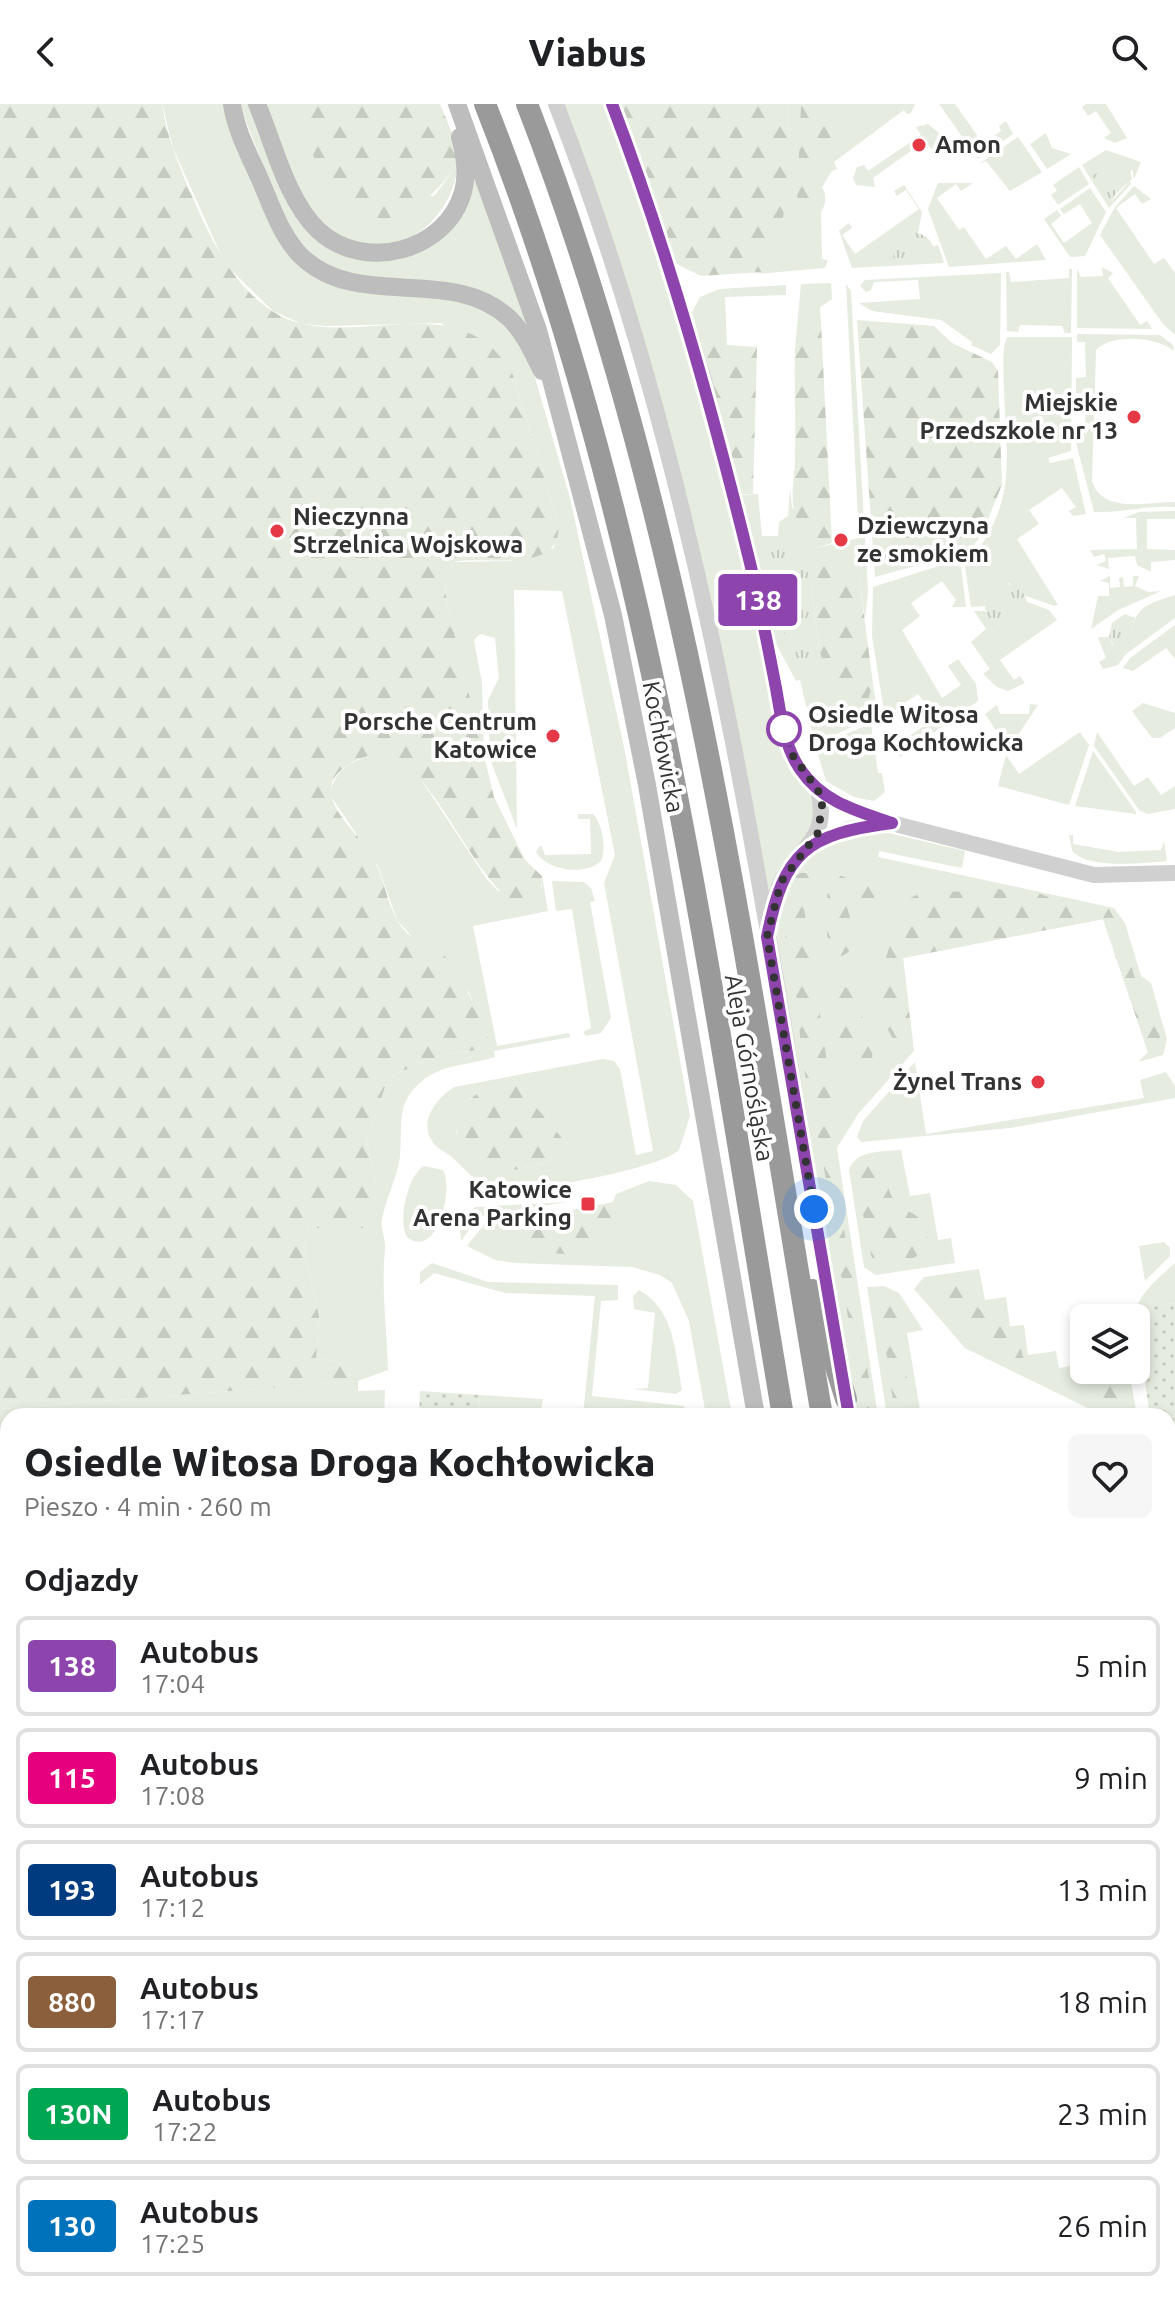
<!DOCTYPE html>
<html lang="pl">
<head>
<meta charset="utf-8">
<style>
  :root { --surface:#fff; --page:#f6f6f6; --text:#202124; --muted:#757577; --line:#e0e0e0 }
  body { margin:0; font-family:Ubuntu,sans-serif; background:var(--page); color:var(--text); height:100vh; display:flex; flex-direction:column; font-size:30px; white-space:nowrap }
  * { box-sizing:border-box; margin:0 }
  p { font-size:26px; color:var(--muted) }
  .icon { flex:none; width:44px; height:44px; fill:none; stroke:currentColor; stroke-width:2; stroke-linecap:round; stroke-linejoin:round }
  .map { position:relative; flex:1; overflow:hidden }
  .side { position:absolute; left:0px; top:1304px; width:1176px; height:896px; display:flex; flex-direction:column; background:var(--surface); border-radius:24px 24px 0 0; box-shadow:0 4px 12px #0003 }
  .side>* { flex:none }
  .badge { padding:0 16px; border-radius:6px; font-size:28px; line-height:52px }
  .fabs { position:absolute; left:1070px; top:1200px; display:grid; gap:16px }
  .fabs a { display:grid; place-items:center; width:80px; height:80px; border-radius:12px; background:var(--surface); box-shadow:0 4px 12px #0003; font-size:40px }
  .you { position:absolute; width:40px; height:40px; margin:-20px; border:6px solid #fff; border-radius:50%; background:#1a73e8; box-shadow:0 0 0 12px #1a73e833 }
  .map>.badge { position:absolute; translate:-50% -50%; box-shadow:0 0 0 4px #fff }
  h2 { padding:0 24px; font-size:30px; line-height:72px }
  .round { display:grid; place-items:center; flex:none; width:84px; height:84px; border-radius:12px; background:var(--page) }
  .overview { display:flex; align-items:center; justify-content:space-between; height:136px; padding:0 24px }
  h1 { font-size:38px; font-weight:800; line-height:60px }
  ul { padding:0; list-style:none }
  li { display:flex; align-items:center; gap:24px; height:100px; margin:0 16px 12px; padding:0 8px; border:4px solid var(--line); border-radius:12px }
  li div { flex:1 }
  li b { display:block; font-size:30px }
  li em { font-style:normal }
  li .badge { min-width:88px; font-weight:700; text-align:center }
  header { display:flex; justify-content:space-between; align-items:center; height:104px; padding:0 24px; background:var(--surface); font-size:36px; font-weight:800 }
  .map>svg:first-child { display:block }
</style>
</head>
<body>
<header><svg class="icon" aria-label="back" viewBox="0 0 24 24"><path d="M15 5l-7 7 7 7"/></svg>Viabus<svg class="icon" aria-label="search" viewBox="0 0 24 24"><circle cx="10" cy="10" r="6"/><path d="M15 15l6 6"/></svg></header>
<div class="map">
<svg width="1175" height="2200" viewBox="0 0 1175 2200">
  <defs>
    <pattern id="forest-firs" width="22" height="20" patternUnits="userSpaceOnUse" patternTransform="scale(2)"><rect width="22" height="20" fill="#e6ecdf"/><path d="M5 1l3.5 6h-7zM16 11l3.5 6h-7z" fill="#c6cbc0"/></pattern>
    <pattern id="park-tufts" width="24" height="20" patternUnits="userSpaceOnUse" patternTransform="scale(2)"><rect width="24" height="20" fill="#e6ecdf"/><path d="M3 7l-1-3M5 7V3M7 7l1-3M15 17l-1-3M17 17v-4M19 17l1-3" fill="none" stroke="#c6cbc0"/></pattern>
    <pattern id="garden-dots" width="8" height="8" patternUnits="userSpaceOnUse" patternTransform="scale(2)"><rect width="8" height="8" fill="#e6ecdf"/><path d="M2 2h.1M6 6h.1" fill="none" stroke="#c6cbc0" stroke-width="1.8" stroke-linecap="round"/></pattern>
  </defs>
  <rect width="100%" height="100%" fill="#fff"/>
  <g fill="#e6ecdf" fill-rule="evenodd">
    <path d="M162,0H225L303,162L475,201L497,214L515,231L533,267L570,394L625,648L690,1012L679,1046C659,1065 534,1088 506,1083C476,1079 473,1074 454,1055C448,1049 439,1046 434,1040C417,1018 436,995 454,983L603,955L614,957L620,965L636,1051L653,1047L604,779L615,751L562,487L514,486L517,725L490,655L488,596L499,574L495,534L480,530L474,536L482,579L484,658L446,496L445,471L454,458L510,457L554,444L558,419L513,271L441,219L326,222L302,220L273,207L225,160L173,44ZM511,973L575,1051C526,1063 481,1087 456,1027L469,995Z"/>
    <polygon points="239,0 250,0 310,127 412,150 474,70 529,221 527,223 504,201 337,167 305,146 285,116"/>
    <path d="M266,0H292L337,94L434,92L458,60C451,131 372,172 321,116C293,86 279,38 266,0Z"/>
    <path d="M563,0H604L646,115L694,271L749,488L780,640L792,667L811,692L816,717L769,792C718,523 663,257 563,0Z"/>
    <path d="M789,0H915L911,9L907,10L904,6L834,58L837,65L832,67L822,83C827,91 826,101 821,108L822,155L828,156L825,164L756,170C790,159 787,32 789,0Z"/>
    <polygon points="939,0 955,0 983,40 1001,27 999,22 1006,17 1013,30 978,55"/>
    <polygon points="1086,0 1106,0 1127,34 1115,39 1104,34 1111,29 1096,7 1088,12 1082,3"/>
    <polygon points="928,20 939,29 938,39 931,45 921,32 912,38 915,44 873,74 875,83 856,81 853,74 857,63 864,61 868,67 921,31 916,23"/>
    <polygon points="1046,29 1052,44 1071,50 1047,65 1030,40"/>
    <polygon points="1018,33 1042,68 1010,87 986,57 979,60"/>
    <polygon points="1106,46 1141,58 1134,75 1132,65 1111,98 1130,77 1131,80 1109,104 1082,61"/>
    <polygon points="1079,63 1089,80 1058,101 1051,91 1057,86 1053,81"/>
    <polygon points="938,79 973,79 961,87 956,80 937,94 959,126 964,123 986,155 1006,142 1016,155 1037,140 1046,156 949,163 928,105"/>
    <polygon points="904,81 922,108 918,129 913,127 933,153 934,142 938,141 944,159 852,164 839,127 849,119 852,124 842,131 855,150 919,105 906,86 897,92 894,87"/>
    <polygon points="1134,82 1151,95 1142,100 1135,90 1116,104 1154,160 1164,154 1175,169 1175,231 1163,220 1100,131 1115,103"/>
    <polygon points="1090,84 1106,108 1085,152 1070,153 1044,115 1057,106 1061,112 1051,120 1064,139 1092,119 1080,100 1064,110 1060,105"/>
    <polygon points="1102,163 1113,169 1108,174 1140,221 1147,217 1152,225 1077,224 1077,165 1081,173 1103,172"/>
    <polygon points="1069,165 1072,165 1071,229 1065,229 1062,222 1020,221 1018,228 1007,227 1006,168 1009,168 1011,178 1069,174"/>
    <polygon points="1001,169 1000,241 991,250 971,241 972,238 941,216 872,207 859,199 920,195 918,176 874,178 871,186 866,188 860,182 865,176"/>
    <polygon points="831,179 832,195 820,203 821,219 795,244 801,180"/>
    <polygon points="846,180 851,187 868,488 865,515 859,473 810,474 819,544 838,615 864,608 873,580 878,611 815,640 800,576 796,577 773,534 740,391 758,390 762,432 778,432 779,418 788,412 790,384 792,403 815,444 859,434"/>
    <polygon points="786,181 786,191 725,193 727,242 700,239 692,208 700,193 719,185"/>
    <path d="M1077,230L1160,231L1173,241L1174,247C1157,233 1112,229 1096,246L1092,377C1102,410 1147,398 1175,398V403C1146,401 1122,409 1094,408L1075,335L1076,324H1085L1086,290L1076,289V274L1086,273L1085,238H1077Z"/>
    <path d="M1007,233H1072L1071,347L1048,354L1050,359L1073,354L1086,410L1073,412L1069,407L1076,403L1062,384L1029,406L1039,420L1017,435L1058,501L1054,502L1026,492L1009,479L988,490L985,502L971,503L965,463C1017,400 1007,363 1004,287C1004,270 1001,247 1007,233Z"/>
    <polygon points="1175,407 1175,415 1147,415 1147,445 1175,446 1175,456 1151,458 1151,468 1137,461 1135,452 1108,454 1109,465 1097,461 1106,457 1104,450 1094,453 1090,446 1137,445 1136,414 1123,414 1139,408"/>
    <polygon points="948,459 961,463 966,503 952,503 956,496 942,477 911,499 920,512 902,526 942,594 961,581 948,562 958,555 976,580 978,597 900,653 896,642 936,613 918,590 906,598 909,605 904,608 899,603 885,613 872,532 873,483"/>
    <polygon points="1110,472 1110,484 1120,483 1119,474 1123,473 1124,483 1133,482 1133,472 1139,472 1135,482 1148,488 1161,487 1118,506 1091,525 1098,492 1109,492 1109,479 1100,477"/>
    <path d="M1175,491V514L1126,550L1118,561L1103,565L1099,558L1106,554L1098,533H1109L1112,540L1125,548C1138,507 1132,504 1175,491Z"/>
    <polygon points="1027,498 1049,506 1057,516 1000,556 1014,576 1020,572 1025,579 1008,587 997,583 983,570 990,565 971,538 986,525 974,507 985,507 1000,522 1027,503"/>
    <polygon points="1175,521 1175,555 1166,544 1133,567 1123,564 1130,554"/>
    <polygon points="1143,599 1175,609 1175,624 1160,634 1152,634 1132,607"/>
    <polygon points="1030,600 1038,601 1018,631 1005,640 985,610 997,601 1000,610 1029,610"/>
    <polygon points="871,619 878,669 882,669 885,688 874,697 854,693 826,677 816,644"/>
    <polygon points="1080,628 1089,641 1069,701 998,682 1006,651 1019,670"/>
    <polygon points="1097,628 1134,682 1148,673 1161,691 1175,682 1175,705 1148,710 1140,707 1094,642"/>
    <polygon points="1093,647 1136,708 1136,710 1075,702"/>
    <path d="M374,650L391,651L414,665L486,774L498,787L542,783V772L548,807L473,822L497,942L569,929L570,933L494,947L495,953C471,961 440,960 421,978C395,1000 403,1021 400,1051C399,1068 386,1095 382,1115C380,1126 386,1134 385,1145C381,1186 387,1225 388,1266L358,1277V1287L385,1286L384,1312H8V1825H0V1305L357,1277L334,1257L316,1255L319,1212L304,1147L308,1124L376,1080L367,1038L386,980L397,969L447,950L491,944L469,889L427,837L414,835L397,816L378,762L330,691C333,666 352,657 374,650Z"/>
    <path d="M578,710H593C602,719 607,745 601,757C585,772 547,767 536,748L541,741L545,751L591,750L590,715H578Z"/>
    <path d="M880,727L965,747L962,764L879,747L878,753L1114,804L1125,819L1141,872L1151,879L1167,935L1163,951L1138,958L1148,948L1103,815L903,854L914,947L858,1010L837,1044L878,1312H857L775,825C782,791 794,750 830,737C845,731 864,730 880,727Z"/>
    <path d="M1069,731H1073V740L1119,748L1161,746L1164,737L1167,757C1145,759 1085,766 1072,746Z"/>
    <polygon points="552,777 584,778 591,784 595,797 590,798 611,914 601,929 586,932 583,928 591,924 572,805 556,807"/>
    <polygon points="915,958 926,1030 1144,994 1140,976 1166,968 1175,982 1175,994 1010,1024 861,1038 857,1033 863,1017"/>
    <path d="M901,1046L910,1092L930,1089L938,1136L951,1134L955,1159L876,1171L864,1163L849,1066C857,1045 882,1048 901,1046Z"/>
    <path d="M424,1062L443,1066C454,1084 437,1157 407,1133C397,1116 408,1071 424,1062Z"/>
    <polygon points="649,1077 676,1081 693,1097 732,1312 706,1312 689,1217 672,1179 660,1171 632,1163 514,1159 495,1156 467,1142 485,1119 580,1105 528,1115 583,1139 624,1113 613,1098 616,1090"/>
    <polygon points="567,1098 478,1113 461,1137 460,1117 475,1103"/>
    <polygon points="1164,1138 1170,1144 1170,1152 1145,1177 1139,1142"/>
    <polygon points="432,1159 488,1178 618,1181 618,1196 601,1197 592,1292 684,1302 686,1312 583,1312 595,1192 505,1189 434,1169 420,1181 420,1168"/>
    <path d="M1175,1159V1199L1156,1201L1136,1215C1132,1194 1160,1173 1175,1159Z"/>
    <polygon points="979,1165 985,1196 1006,1193 1010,1222 1024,1221 1028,1251 1056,1247 1059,1264 1084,1260 1084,1266 1129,1266 1137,1312 1104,1312 965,1244 914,1185 924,1173"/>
    <polygon points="884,1182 899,1189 923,1226 907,1229 921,1312 887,1312 867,1183"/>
    <path d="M639,1186C675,1206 675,1248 682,1286L676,1290L633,1285L648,1284L655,1209L634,1205L633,1192Z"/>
    <polygon points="480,1291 543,1295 540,1312 478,1312"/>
    <polygon points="1175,1686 1175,1788 1168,1789 1168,1687"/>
    <polygon points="271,2192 540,2192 542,2200 273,2200"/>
  </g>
  <g fill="url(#forest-firs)">
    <path d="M0,0H162C167,38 185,75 200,110C217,147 237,184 272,207C346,255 458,173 513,271L558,419C565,472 483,451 454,458L445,471L446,496L494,693L525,756L542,772C543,788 534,801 518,802C470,773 429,653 384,651C368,650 356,655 344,664C306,692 361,729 374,755C386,778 387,807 405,827C412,835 417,833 426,837C439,842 448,856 455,867C471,891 482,917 492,944L447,950L397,969L386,980L367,1038L376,1080L378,1124H308L304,1147L319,1212L316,1255L334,1257L358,1277L0,1305Z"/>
    <path d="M292,0H440L454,34L458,60C430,97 382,147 338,96C319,73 305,28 292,0Z"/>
    <path d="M618,0H789C787,42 792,138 762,168L701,172L677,160Z"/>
    <path d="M801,0H828L836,13C836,32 824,43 818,60C811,79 817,98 811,117L806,120L801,116L797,103Z"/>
    <polygon points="857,216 934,222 952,239 992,258 998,267 1002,381 981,432 961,456 948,453 875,473"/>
    <path d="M821,219L832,439L815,444C784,407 794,394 795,351C796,316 794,280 795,244Z"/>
    <polygon points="700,239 757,243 753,390 740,390"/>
    <polygon points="821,455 859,473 873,580 864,608 838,616 819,544 810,474"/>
    <path d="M864,757C885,768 874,792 870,810L862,807C862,791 853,772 858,759Z"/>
    <path d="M800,769H808L813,778L804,804L836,1018L831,1048L870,1280L872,1312H864L823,1058L801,950L798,901L786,842C784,817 793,797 796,772Z"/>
    <path d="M836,770L847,774C849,783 846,791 847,800C848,819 868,840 842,852L830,845C825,824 822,789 836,770Z"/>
    <polygon points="989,783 1021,790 1036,788 1062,799 1109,805 1122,829 1134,871 1158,924 1160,933 1153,947 1148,948 1103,815 903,854 913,941 893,935 883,917 876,885 904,797 927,786 963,788"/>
    <path d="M844,882L856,891C861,922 880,935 869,971C840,975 835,912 833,890L836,883Z"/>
    <path d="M511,973L576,1051C554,1056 511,1071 490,1066C478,1064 467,1052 462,1042C442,998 480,990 511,973Z"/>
    <path d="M871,1055C888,1061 884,1084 895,1097C902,1106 912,1107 920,1115C936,1131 926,1152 905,1157C895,1158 884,1156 874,1158L871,1151L856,1074L857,1064Z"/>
    <path d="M613,1098L624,1113L618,1130C599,1133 586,1132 578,1151L537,1148L522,1125L528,1115Z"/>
    <polygon points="948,1175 963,1177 979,1205 996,1213 1020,1243 1024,1255 1022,1262 1011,1261 995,1241 978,1237 944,1209 933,1185"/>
    <path d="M884,1193H890L898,1207L912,1312H897C890,1291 891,1269 886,1247C882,1229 874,1216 877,1197Z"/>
    <polygon points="1102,1266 1120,1266 1126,1290 1125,1312 1110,1312 1106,1302 1096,1295 1097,1272"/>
    <polygon points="1168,1365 1175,1365 1175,1493 1168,1477"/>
    <polygon points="0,1825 8,1825 8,1997 0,1998"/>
    <polygon points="8,2018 8,2192 209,2192 211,2200 0,2200 0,2019"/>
    <polygon points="736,2192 875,2192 877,2200 746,2200"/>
  </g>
  <g fill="url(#park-tufts)">
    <polygon points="1112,54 1128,59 1132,75 1107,98 1092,73"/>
    <path d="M909,128C922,127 934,136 935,150L930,155L898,159L893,155L895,138Z"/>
    <polygon points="799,442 806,447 818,563 798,568 786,538 768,448"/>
    <circle cx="1006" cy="501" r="21"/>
    <polygon points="1125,510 1135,514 1125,548 1117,546 1109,533 1112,519"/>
  </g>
  <g fill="url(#garden-dots)">
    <polygon points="1175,1199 1175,1321 1168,1322 1168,1312 1150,1312 1136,1215 1156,1201"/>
    <polygon points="420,1287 480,1291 478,1312 419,1312"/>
    <polygon points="1175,1788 1175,1938 1168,1887 1168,1789"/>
  </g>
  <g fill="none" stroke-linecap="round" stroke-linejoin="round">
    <g stroke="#d0d0d0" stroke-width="16">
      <path d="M556,0C710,394 765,817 835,1232"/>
      <polyline points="612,0 655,119 704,276 753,473 787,638 799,664 818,686 835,698 899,721 1094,771 1175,769"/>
      <polyline points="810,741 849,725 887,719"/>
      <path d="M768,825C772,809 774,790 782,776C802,739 830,736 818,686"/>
    </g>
    <g stroke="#bdbdbd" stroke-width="18">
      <path d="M232,0C236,28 251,54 262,80C272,104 281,130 299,150C356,209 452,159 510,215C525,230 533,249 542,267"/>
      <path d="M257,0C274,40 286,95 318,126C363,169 446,148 463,88C468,70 465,51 460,33"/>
      <polyline points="457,0 538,226 613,511 647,681 756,1312"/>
      <polyline points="905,2192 906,2200"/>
      <polyline points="999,2192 1001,2200"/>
      <polyline points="1014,2192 1017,2200"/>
    </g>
    <g stroke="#9a9a9a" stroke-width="22">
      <path d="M485,0C651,419 708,870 783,1312"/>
      <path d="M527,0C690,420 747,870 822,1312"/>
      <polyline points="812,1186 846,1295"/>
      <polyline points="934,2192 935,2200"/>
      <polyline points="974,2192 975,2200"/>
    </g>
  </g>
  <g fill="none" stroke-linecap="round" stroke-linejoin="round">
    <g stroke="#fff" stroke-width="18">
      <path id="line" d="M612,0C669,150 712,304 750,459C760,501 768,543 776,584C781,612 784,642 800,665C822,698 857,707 892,719C807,730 784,747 767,833L849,1312"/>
    </g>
    <use href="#line" stroke="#8e44ad" stroke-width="12"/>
    <polyline stroke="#333" stroke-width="8" stroke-dasharray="0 14.4" points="784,625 793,652 818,686 822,701 818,729 781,778 767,833 814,1105"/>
  </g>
  <g fill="#e63946" stroke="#fff" stroke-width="3">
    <circle cx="919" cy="41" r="8"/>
    <circle cx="1134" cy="313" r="8"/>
    <circle cx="277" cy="427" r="8"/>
    <circle cx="841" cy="436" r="8"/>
    <circle cx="553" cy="632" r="8"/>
    <circle cx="1038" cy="978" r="8"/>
    <rect x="580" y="1092" width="16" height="16" rx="4"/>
  </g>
  <circle fill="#fff" stroke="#8e44ad" stroke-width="4" cx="784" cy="625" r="16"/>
  <g text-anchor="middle" stroke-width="8" stroke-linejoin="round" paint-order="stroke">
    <g font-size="24" font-weight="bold" fill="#333" stroke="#fff" text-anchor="end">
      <text x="935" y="49" text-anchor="start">Amon</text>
      <text x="1118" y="307">Miejskie<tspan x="1118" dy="28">Przedszkole nr 13</tspan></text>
      <text x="293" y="421" text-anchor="start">Nieczynna<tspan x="293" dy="28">Strzelnica Wojskowa</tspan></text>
      <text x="857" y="430" text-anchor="start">Dziewczyna<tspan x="857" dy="28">ze smokiem</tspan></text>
      <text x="537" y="626">Porsche Centrum<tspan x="537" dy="28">Katowice</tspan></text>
      <text x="1022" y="986">Żynel Trans</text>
      <text x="572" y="1094">Katowice<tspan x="572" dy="28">Arena Parking</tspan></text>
    </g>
    <g font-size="24" font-weight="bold" fill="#333" stroke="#fff" text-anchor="start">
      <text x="808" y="619">Osiedle Witosa<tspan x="808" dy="28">Droga Kochłowicka</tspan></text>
    </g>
    <g font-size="24" fill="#333" stroke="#fff">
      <text transform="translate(663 643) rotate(79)" y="8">Kochłowicka</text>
      <text transform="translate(749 964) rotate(80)" y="8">Aleja Górnośląska</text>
    </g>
  </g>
</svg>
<div class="fabs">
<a><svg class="icon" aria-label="layers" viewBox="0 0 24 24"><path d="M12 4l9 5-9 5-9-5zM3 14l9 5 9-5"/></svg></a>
</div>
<div class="you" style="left:814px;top:1105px"></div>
<b class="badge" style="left:758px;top:496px;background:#8e44ad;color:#fff">138</b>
<section class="side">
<div class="overview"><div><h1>Osiedle Witosa Droga Kochłowicka</h1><p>Pieszo · 4 min · 260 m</p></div><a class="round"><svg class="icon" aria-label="heart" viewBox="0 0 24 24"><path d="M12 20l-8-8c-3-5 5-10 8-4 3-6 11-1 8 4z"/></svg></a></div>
<h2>Odjazdy</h2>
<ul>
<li><span class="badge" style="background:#8e44ad;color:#fff">138</span><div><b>Autobus</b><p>17:04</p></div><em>5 min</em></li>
<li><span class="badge" style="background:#e6007e;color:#fff">115</span><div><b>Autobus</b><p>17:08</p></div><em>9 min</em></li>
<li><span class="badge" style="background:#003b80;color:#fff">193</span><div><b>Autobus</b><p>17:12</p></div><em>13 min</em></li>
<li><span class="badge" style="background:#8b5e3c;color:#fff">880</span><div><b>Autobus</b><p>17:17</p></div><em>18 min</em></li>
<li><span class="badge" style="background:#00a651;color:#fff">130N</span><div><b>Autobus</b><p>17:22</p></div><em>23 min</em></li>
<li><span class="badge" style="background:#0072bc;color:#fff">130</span><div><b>Autobus</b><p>17:25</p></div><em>26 min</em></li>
</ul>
</section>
</div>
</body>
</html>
